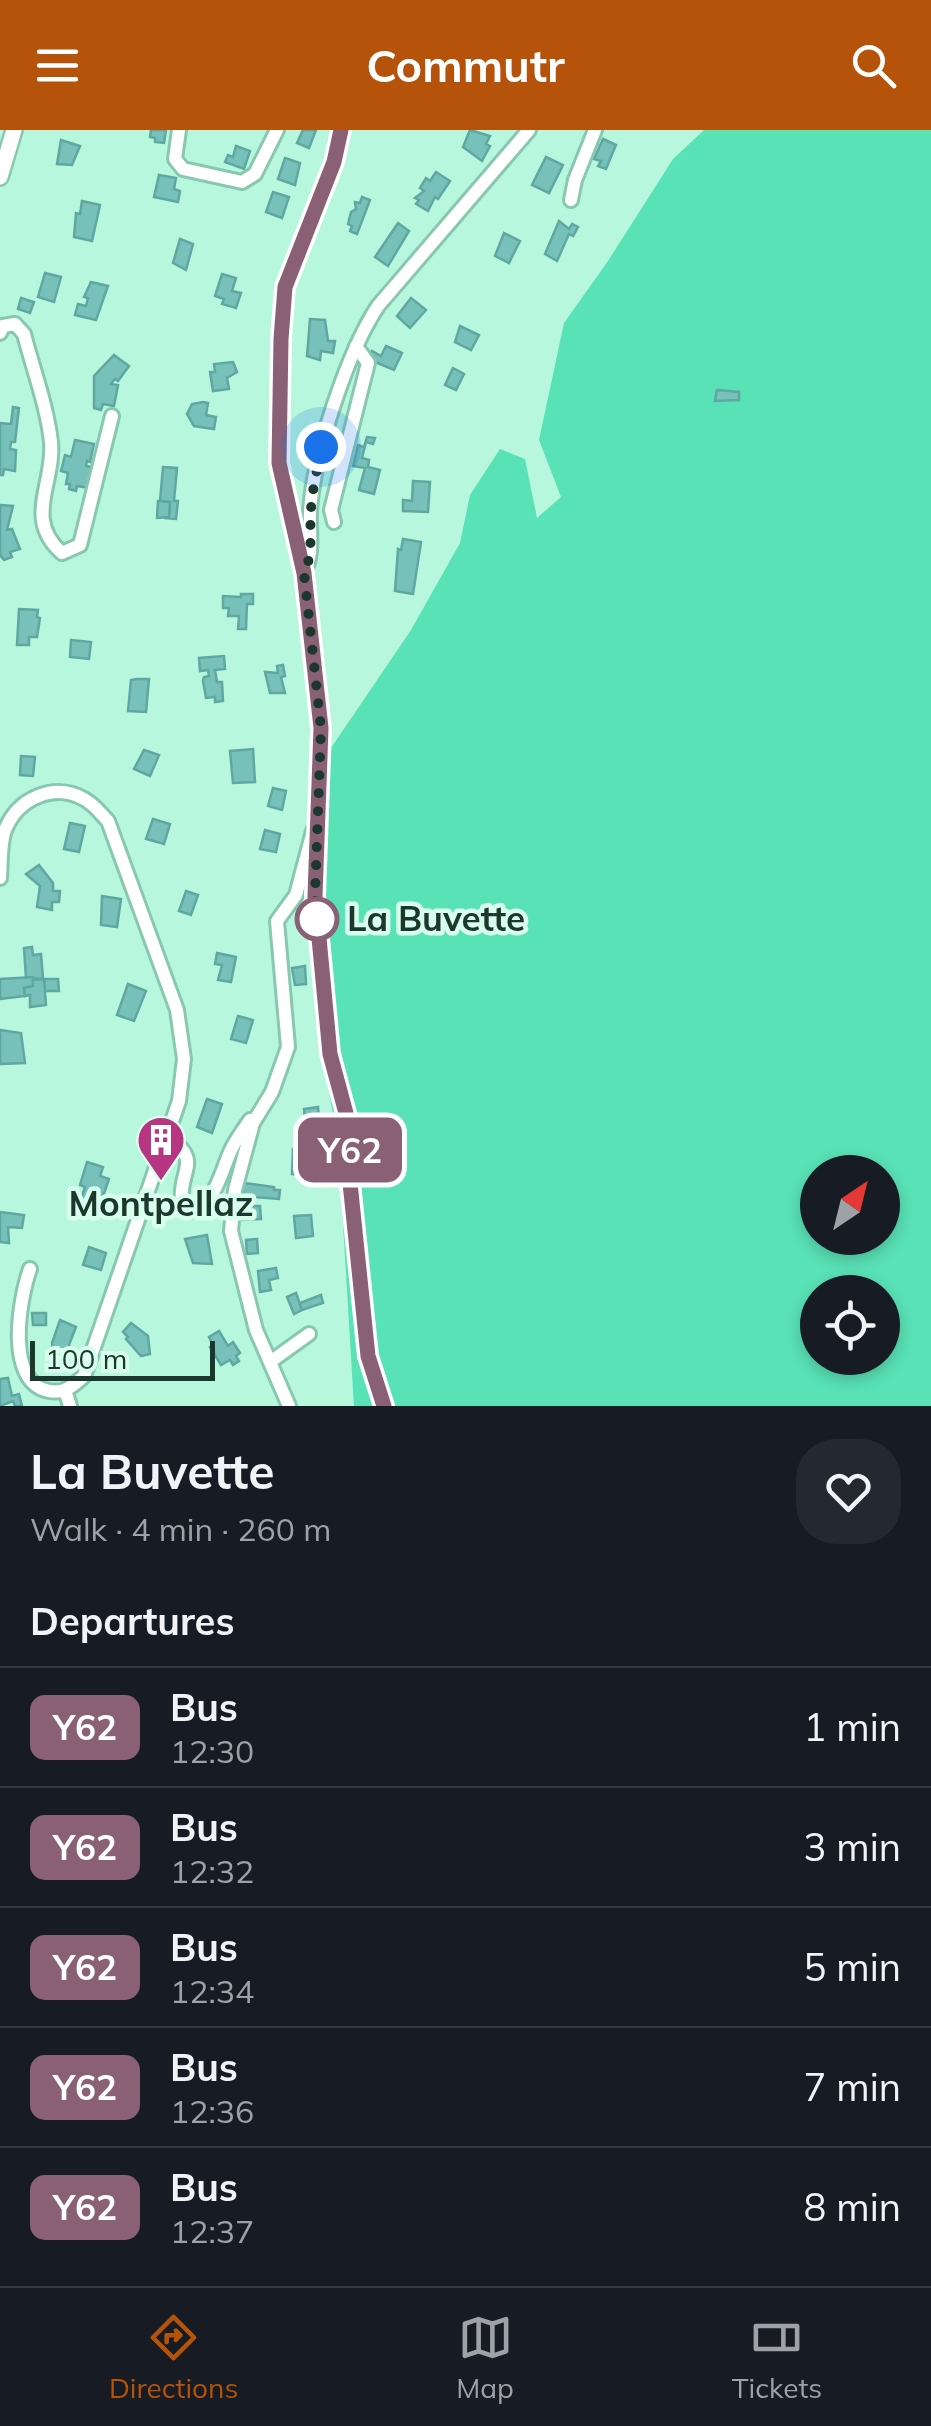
<!DOCTYPE html>
<html lang="en">
<head>
<meta charset="utf-8">
<style>
  :root { --surface:#171b24; --page:#242831; --text:#f1f3f6; --muted:#9ea1a6; --line:#363941; --accent:#b45309 }
  body { margin:0; font-family:Mulish,sans-serif; background:var(--page); color:var(--text); height:100vh; display:flex; flex-direction:column; font-size:38px; white-space:nowrap }
  * { box-sizing:border-box; margin:0 }
  p { font-size:32px; color:var(--muted) }
  .icon { flex:none; width:55px; height:55px; fill:none; stroke:currentColor; stroke-width:2; stroke-linecap:round; stroke-linejoin:round }
  .map { position:relative; height:1276px; overflow:hidden }
  .drawer { display:flex; flex-direction:column; background:var(--surface); flex:1 }
  .drawer>* { flex:none }
  .badge { padding:0 20px; border-radius:15px; font-size:35px; line-height:65px }
  .needle { width:65px; rotate:35deg }
  .tools { position:absolute; left:800px; top:1025px; display:grid; gap:20px }
  .tools a { display:grid; place-items:center; width:100px; height:100px; border-radius:50%; background:var(--surface); box-shadow:0 5px 15px #0003; font-size:50px }
  .scale { position:absolute; left:30px; bottom:25px; width:185px; box-sizing:border-box; padding-left:10px; border:5px solid #1c372d; border-top:0; font-size:28px; line-height:35px; white-space:nowrap; color:#1c372d; -webkit-text-stroke:8px #d8feee; paint-order:stroke }
  .you { position:absolute; width:50px; height:50px; margin:-25px; border:8px solid #fff; border-radius:50%; background:#1a73e8; box-shadow:0 0 0 15px #1a73e833 }
  .map>.badge { position:absolute; translate:-50% -50%; box-shadow:0 0 0 5px #fff }
  h2 { padding:0 30px; font-size:38px; line-height:90px }
  .round { display:grid; place-items:center; flex:none; width:105px; height:105px; border-radius:40px; background:var(--page) }
  .overview { display:flex; align-items:center; justify-content:space-between; height:170px; padding:0 30px }
  h1 { font-size:48px; font-weight:700; line-height:75px }
  ul { padding:0; list-style:none }
  li { display:flex; align-items:center; gap:30px; height:120px; padding:0 30px; border-top:2px solid var(--line) }
  li div { flex:1 }
  li b { display:block; font-size:38px }
  li em { font-style:normal }
  li .badge { min-width:110px; font-weight:700; text-align:center }
  header { display:flex; justify-content:space-between; align-items:center; height:130px; padding:0 30px; background:var(--accent); color:#fff; font-size:45px; font-weight:700 }
  .dock { display:flex; justify-content:space-around; align-items:center; height:140px; border-top:2px solid var(--line); background:var(--surface); font-size:28px; color:var(--muted) }
  .dock a { display:grid; justify-items:center; gap:5px }
  .dock .selected { color:var(--accent) }
  .map>svg:first-child { display:block }
</style>
</head>
<body>
<header><svg class="icon" aria-label="menu" viewBox="0 0 24 24"><path d="M4 6h16M4 12h16M4 18h16"/></svg>Commutr<svg class="icon" aria-label="search" viewBox="0 0 24 24"><circle cx="10" cy="10" r="6"/><path d="M15 15l6 6"/></svg></header>
<div class="map">
<svg width="931" height="1276" viewBox="0 0 931 1276">
  <rect width="100%" height="100%" fill="#b6f7dd"/>
  <path fill="#59e2b5" fill-rule="evenodd" d="M704,0H931V1276H354L338,1011L315,885L331,618L411,500L460,413L470,365L500,319L525,329L537,388L561,367L539,310L564,193L608,131L673,29ZM818,1042H882V1108H818ZM818,1162H882V1228H818Z"/>
  <g fill="#77c1ba" stroke="#5fa8a1" stroke-width="2.5">
    <polygon points="151,0 166,0 164,13 155,12 155,8 150,7"/>
    <polygon points="303,0 316,0 309,18 297,13"/>
    <polygon points="470,0 490,6 486,14 490,16 482,31 463,17"/>
    <polygon points="603,9 616,15 606,39 598,36 601,31 594,29"/>
    <polygon points="61,10 80,16 72,35 57,34"/>
    <polygon points="236,16 250,21 244,39 225,32 228,25 233,27"/>
    <polygon points="546,27 563,35 549,63 532,55"/>
    <polygon points="285,28 300,33 295,55 278,49"/>
    <polygon points="436,42 450,51 438,69 435,67 428,81 416,74 419,70 415,68 424,61 420,58 426,48 430,51"/>
    <polygon points="159,45 176,48 174,59 180,61 178,72 154,67"/>
    <polygon points="273,62 289,67 282,88 266,82"/>
    <polygon points="362,67 370,70 357,104 350,101 352,96 348,94 351,82 356,79 355,72 360,73"/>
    <polygon points="82,71 100,75 92,111 74,107 76,83 80,84"/>
    <polygon points="559,91 569,99 572,94 578,97 573,106 569,104 557,131 545,124"/>
    <polygon points="398,93 409,101 388,136 375,127"/>
    <polygon points="504,103 520,111 509,133 495,126"/>
    <polygon points="180,109 193,114 186,140 173,133"/>
    <polygon points="45,143 61,147 54,172 38,167"/>
    <polygon points="222,144 236,148 232,161 241,163 236,178 222,174 224,169 215,166"/>
    <polygon points="91,152 108,156 96,190 75,185 78,174 86,176 88,168 84,167"/>
    <polygon points="21,168 34,172 30,183 18,179"/>
    <polygon points="411,168 426,180 410,198 397,186"/>
    <polygon points="310,189 325,190 328,211 335,211 333,223 321,221 320,230 307,226"/>
    <polygon points="460,196 479,205 471,220 455,212"/>
    <polygon points="386,216 402,223 394,240 368,229 372,221 381,226"/>
    <polygon points="114,225 129,236 118,251 115,249 111,254 118,255 114,276 103,274 101,280 94,278 94,246"/>
    <polygon points="233,232 237,242 227,248 229,259 213,261 210,242 215,242 214,234"/>
    <polygon points="453,238 464,244 456,260 445,255"/>
    <polygon points="717,260 739,262 739,270 715,271"/>
    <polygon points="203,272 208,273 206,285 216,287 214,299 194,296 187,284 192,274"/>
    <polygon points="13,277 19,278 15,312 11,312 10,319 16,320 15,341 4,339 3,345 0,345 0,293 11,294"/>
    <polygon points="367,307 375,308 373,314 366,312 362,328 369,330 368,337 380,340 374,364 359,360 365,338 353,336 358,315 364,317"/>
    <polygon points="75,310 94,314 90,332 87,331 86,336 92,337 89,358 77,356 76,361 69,359 70,354 66,354 68,343 61,341 65,325 71,327"/>
    <polygon points="163,337 177,338 174,371 178,371 176,389 164,388 169,387 170,372 160,371"/>
    <polygon points="413,351 430,352 428,382 403,381 403,370 412,371"/>
    <polygon points="158,371 170,372 169,387 157,388"/>
    <polygon points="0,375 13,376 7,400 12,399 20,419 10,422 12,427 4,430 0,425"/>
    <polygon points="403,409 421,412 413,464 395,461 398,419 401,420"/>
    <polygon points="241,464 253,464 253,474 247,474 246,499 238,499 239,486 228,486 229,478 223,478 223,466 241,467"/>
    <polygon points="19,479 38,480 37,487 40,488 37,507 29,507 29,515 17,515"/>
    <polygon points="71,510 91,512 89,529 70,527"/>
    <polygon points="224,526 225,539 215,540 217,552 222,552 223,571 215,572 215,567 206,568 203,551 204,547 209,546 208,540 200,541 199,528"/>
    <polygon points="283,535 285,546 281,547 285,563 270,563 265,542 278,543 277,536"/>
    <polygon points="137,549 149,549 146,582 128,581 131,550"/>
    <polygon points="253,619 255,652 233,653 230,621"/>
    <polygon points="144,620 159,625 150,646 134,639"/>
    <polygon points="21,626 35,627 33,646 20,645"/>
    <polygon points="273,658 286,661 282,680 268,676"/>
    <polygon points="153,689 170,694 164,714 146,709"/>
    <polygon points="70,693 85,696 79,722 64,719"/>
    <polygon points="265,700 280,704 276,722 260,719"/>
    <polygon points="39,735 53,753 53,761 60,761 59,772 52,772 52,780 37,777 40,756 26,744"/>
    <polygon points="186,761 198,765 191,785 179,781"/>
    <polygon points="102,766 121,769 117,797 101,795"/>
    <polygon points="32,817 33,825 41,824 43,849 26,848 24,818"/>
    <polygon points="217,823 236,827 231,852 218,850 222,835 215,834"/>
    <polygon points="305,836 306,854 295,855 292,838"/>
    <polygon points="33,847 33,856 24,858 25,866 0,869 0,849"/>
    <polygon points="44,849 58,849 59,861 45,861"/>
    <polygon points="44,849 46,875 30,877 30,865 25,866 24,858 33,856 33,850"/>
    <polygon points="128,854 146,861 134,891 117,885"/>
    <polygon points="238,886 253,890 246,913 231,909"/>
    <polygon points="0,900 21,903 25,933 0,934"/>
    <polygon points="207,969 222,974 212,1003 197,997"/>
    <polygon points="318,977 320,1001 306,1002 304,979"/>
    <polygon points="293,1019 315,1021 314,1035 307,1035 306,1045 292,1044"/>
    <polygon points="87,1032 103,1037 100,1046 109,1049 100,1075 95,1074 94,1077 80,1072 85,1057 80,1055"/>
    <polygon points="244,1053 274,1057 274,1060 280,1060 279,1069 243,1066"/>
    <polygon points="241,1076 260,1076 261,1089 241,1090"/>
    <polygon points="0,1082 24,1085 22,1098 8,1097 9,1113 0,1112"/>
    <polygon points="311,1085 313,1106 296,1108 294,1086"/>
    <polygon points="207,1105 212,1134 193,1133 185,1109"/>
    <polygon points="257,1109 258,1123 247,1124 246,1110"/>
    <polygon points="89,1117 106,1123 101,1140 83,1135"/>
    <polygon points="276,1138 278,1148 269,1150 271,1160 260,1162 258,1141"/>
    <polygon points="296,1163 302,1180 294,1184 287,1167"/>
    <polygon points="321,1165 323,1173 302,1180 300,1173"/>
    <polygon points="32,1183 46,1183 46,1195 33,1195"/>
    <polygon points="60,1190 76,1197 69,1215 72,1225 53,1224 52,1213"/>
    <polygon points="131,1193 148,1206 150,1224 141,1226 126,1209 128,1207 123,1202"/>
    <polygon points="219,1201 228,1216 233,1212 240,1223 236,1226 239,1231 233,1235 230,1230 221,1235 210,1217 213,1215 209,1207"/>
    <polygon points="8,1248 12,1266 19,1264 22,1276 15,1276 13,1271 0,1276 0,1249"/>
  </g>
  <g fill="none" stroke-linecap="round" stroke-linejoin="round">
    <g stroke="#89c8b0" stroke-width="18">
      <g id="minor">
        <polyline points="179,0 175,29 183,39 242,52 255,44 277,0"/>
        <polyline points="571,70 575,50 595,0"/>
        <path d="M0,203L3,196L15,194L24,204C33,239 47,276 51,312C55,353 23,389 62,423L80,415L112,286"/>
        <polyline points="334,392 331,380 368,233 356,216"/>
        <path d="M304,443C314,423 309,403 310,382C313,326 347,223 378,176L529,0"/>
        <path d="M0,748C1,732 0,714 5,700C18,668 54,652 84,669C94,674 100,683 108,691L177,880L184,929L179,971L84,1246C73,1256 64,1264 49,1261C5,1253 19,1170 30,1139"/>
        <path d="M167,1006C204,1032 178,1039 182,1073L193,1081C216,1073 222,1038 232,1018C237,1008 244,999 250,990"/>
        <polyline points="270,1232 309,1204"/>
        <polyline points="65,1260 70,1276"/>
        <polyline points="289,1276 256,1200 231,1101 235,1060 253,993 272,962 288,917 277,791 296,765 313,701"/>
      </g>
    </g>
    <g stroke="#89c8b0" stroke-width="20">
      <g id="major">
        <polyline points="340,0 333,32 285,157 281,209 279,333 304,443 321,598 315,766 330,924 350,998 351,1053 368,1226 384,1276"/>
        <polyline points="0,47 14,0"/>
      </g>
    </g>
    <use href="#minor" stroke="#fff" stroke-width="12"/>
    <use href="#major" stroke="#fff" stroke-width="15"/>
  </g>
  <g fill="none" stroke-linecap="round" stroke-linejoin="round">
    <g stroke="#fff" stroke-width="22">
      <polyline id="line" points="341,0 334,32 285,157 281,209 279,333 304,443 321,598 315,766 330,924 350,998 350,1053 368,1226 384,1276"/>
    </g>
    <use href="#line" stroke="#8a6075" stroke-width="15"/>
    <path stroke="#1c372d" stroke-width="10" stroke-dasharray="0 18" d="M317,789L315,766L321,598L304,443C314,423 309,402 311,380C312,359 318,338 321,317"/>
  </g>
  <defs>
    <g id="building-pin" transform="scale(2.5)"><path d="M0 17L-7.5 6A9.5 9.5 0 1 1 7.5 6Z" fill="#b63682" stroke="#d8feee"/><path d="M-4-6H4V6H1V3H-1V6H-4ZM-2.5-4.3h1.7v1.8h-1.7ZM.8-4.3h1.7v1.8H.8ZM-2.5-1h1.7V.8h-1.7ZM.8-1h1.7V.8H.8Z" fill="#fff"/></g>
  </defs>
  <g fill-rule="evenodd">
    <use href="#building-pin" x="161" y="1010"/>
  </g>
  <circle fill="#fff" stroke="#8a6075" stroke-width="5" cx="317" cy="789" r="20"/>
  <g text-anchor="middle" stroke-width="9" stroke-linejoin="round" paint-order="stroke">
    <g font-size="35" font-weight="bold" fill="#1c372d" stroke="#d8feee" text-anchor="start">
      <text x="347" y="801">La Buvette</text>
    </g>
    <g font-size="35" font-weight="bold" fill="#1c372d" stroke="#d8feee">
      <text x="161" y="1086">Montpellaz</text>
    </g>
  </g>
</svg>
<div class="tools">
<a><svg class="needle" viewBox="-14 -14 28 28"><path d="M0-13l5 13h-10z" fill="#e53935"/><path d="M0 13l5-13h-10z" fill="#9ea1a6"/></svg></a>
<a><svg class="icon" aria-label="locate" viewBox="0 0 24 24"><circle cx="12" cy="12" r="6"/><path d="M12 2v4M12 18v4M2 12h4M18 12h4"/></svg></a>
</div>
<div class="scale">100 m</div>
<div class="you" style="left:321px;top:317px"></div>
<b class="badge" style="left:350px;top:1020px;background:#8a6075;color:#fff">Y62</b>
</div>
<section class="drawer">
<div class="overview"><div><h1>La Buvette</h1><p>Walk · 4 min · 260 m</p></div><a class="round"><svg class="icon" aria-label="heart" viewBox="0 0 24 24"><path d="M12 20l-8-8c-3-5 5-10 8-4 3-6 11-1 8 4z"/></svg></a></div>
<h2>Departures</h2>
<ul>
<li><span class="badge" style="background:#8a6075;color:#fff">Y62</span><div><b>Bus</b><p>12:30</p></div><em>1 min</em></li>
<li><span class="badge" style="background:#8a6075;color:#fff">Y62</span><div><b>Bus</b><p>12:32</p></div><em>3 min</em></li>
<li><span class="badge" style="background:#8a6075;color:#fff">Y62</span><div><b>Bus</b><p>12:34</p></div><em>5 min</em></li>
<li><span class="badge" style="background:#8a6075;color:#fff">Y62</span><div><b>Bus</b><p>12:36</p></div><em>7 min</em></li>
<li><span class="badge" style="background:#8a6075;color:#fff">Y62</span><div><b>Bus</b><p>12:37</p></div><em>8 min</em></li>
</ul>
</section>
<nav class="dock">
<a class="selected"><svg class="icon" aria-label="directions" viewBox="0 0 24 24"><path d="M12 3l9 9-9 9-9-9zM9 14v-3h6M13 9l2 2-2 2"/></svg>Directions</a>
<a><svg class="icon" aria-label="map" viewBox="0 0 24 24"><path d="M3 6l6-2 6 2 6-2v14l-6 2-6-2-6 2zM9 4v14M15 6v14"/></svg>Map</a>
<a><svg class="icon" aria-label="tickets" viewBox="0 0 24 24"><path d="M3 7h18v10H3zM15 7v10"/></svg>Tickets</a>
</nav>
</body>
</html>
